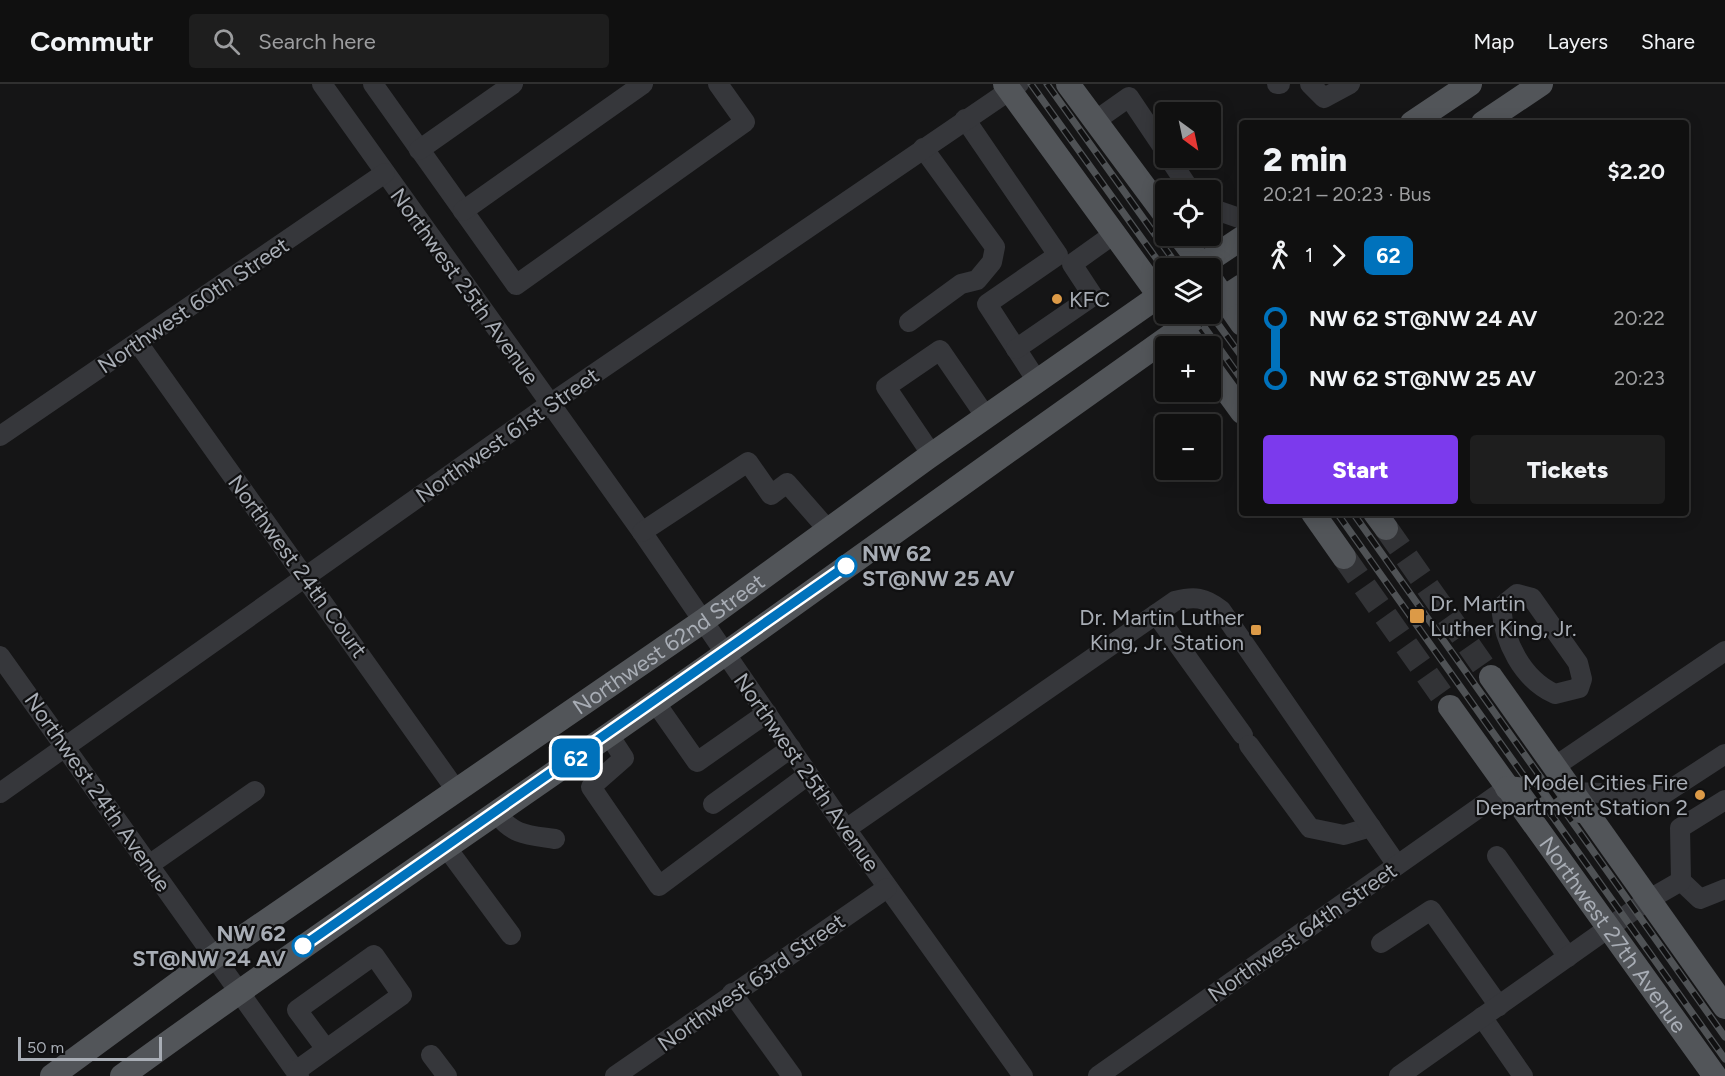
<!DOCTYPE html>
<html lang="en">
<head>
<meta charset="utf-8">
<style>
  :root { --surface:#101010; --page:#1e1e1e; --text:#f1f3f6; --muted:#9c9d9f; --line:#303030; --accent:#7c3aed }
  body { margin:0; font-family:Figtree,sans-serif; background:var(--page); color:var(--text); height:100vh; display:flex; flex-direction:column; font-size:22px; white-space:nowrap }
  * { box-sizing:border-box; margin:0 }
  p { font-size:20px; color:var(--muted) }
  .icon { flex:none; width:33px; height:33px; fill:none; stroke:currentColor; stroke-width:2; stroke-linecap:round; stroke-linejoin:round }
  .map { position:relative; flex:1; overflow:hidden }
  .sheet { position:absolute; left:1239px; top:36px; width:450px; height:396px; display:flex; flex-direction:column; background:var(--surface); border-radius:6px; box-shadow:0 3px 15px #0003,0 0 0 2px var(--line) }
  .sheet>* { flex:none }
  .badge { padding:0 12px; border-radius:9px; font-size:21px; line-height:39px }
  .needle { width:39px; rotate:147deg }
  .tools { position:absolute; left:1155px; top:18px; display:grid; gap:12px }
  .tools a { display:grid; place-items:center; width:66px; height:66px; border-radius:6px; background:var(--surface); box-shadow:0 3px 15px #0003,0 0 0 2px var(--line); font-size:30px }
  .scale { position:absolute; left:18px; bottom:15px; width:144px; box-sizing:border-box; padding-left:6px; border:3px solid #a8adb5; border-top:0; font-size:16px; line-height:21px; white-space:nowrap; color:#a8adb5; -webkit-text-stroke:4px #101011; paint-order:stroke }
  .map>.badge { position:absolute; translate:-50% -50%; box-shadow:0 0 0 3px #fff }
  .legs { display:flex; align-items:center; gap:9px; height:66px; padding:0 24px; font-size:20px }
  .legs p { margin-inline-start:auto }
  .overview { display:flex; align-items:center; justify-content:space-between; height:102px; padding:0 24px }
  h1 { font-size:33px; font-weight:800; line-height:45px }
  .cta { display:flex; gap:12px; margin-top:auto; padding:12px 24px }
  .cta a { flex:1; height:69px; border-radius:6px; background:var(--accent); color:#fff; font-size:24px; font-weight:800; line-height:69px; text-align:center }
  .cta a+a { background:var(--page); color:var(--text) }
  ul { padding:0 24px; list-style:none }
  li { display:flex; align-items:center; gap:21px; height:60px; font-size:22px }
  li i { display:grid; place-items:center; width:9px; height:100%; margin:0 8px; background:currentColor }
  li i::after { content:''; width:15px; height:15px; margin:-8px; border:4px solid; border-radius:50%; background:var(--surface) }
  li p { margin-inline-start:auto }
  li:first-child i { background:linear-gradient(#0000 50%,currentColor 0) }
  li:last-child i { background:linear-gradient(currentColor 50%,#0000 0) }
  header { display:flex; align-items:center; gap:36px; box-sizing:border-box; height:84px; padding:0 30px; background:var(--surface); border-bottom:2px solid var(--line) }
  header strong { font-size:28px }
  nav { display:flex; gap:33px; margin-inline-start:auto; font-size:21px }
  .search { width:420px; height:54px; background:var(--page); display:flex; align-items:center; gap:15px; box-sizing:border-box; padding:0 21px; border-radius:6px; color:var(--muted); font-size:22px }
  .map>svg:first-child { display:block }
</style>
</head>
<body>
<header>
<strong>Commutr</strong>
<div class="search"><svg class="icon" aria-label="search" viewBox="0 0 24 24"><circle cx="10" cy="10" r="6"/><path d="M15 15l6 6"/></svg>Search here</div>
<nav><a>Map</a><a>Layers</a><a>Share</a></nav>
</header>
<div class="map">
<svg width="1725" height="992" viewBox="0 0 1725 992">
  <rect width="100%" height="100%" fill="#151516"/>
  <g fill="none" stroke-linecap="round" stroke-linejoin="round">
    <g stroke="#323336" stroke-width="24" stroke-dasharray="24 12" stroke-linecap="butt">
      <polyline points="1386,444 1491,593"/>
      <polyline points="1344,473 1450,623"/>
    </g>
    <g stroke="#36373b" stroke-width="20">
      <polyline points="322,0 642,448 846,745 1023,992"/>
      <polyline points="373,0 516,201 745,38 718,0"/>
      <polyline points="1277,0 1280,0"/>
      <polyline points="1310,0 1324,14 1350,0"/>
      <polyline points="965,35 1058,171 987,220 1037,297"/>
      <polyline points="1095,37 1129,13 1166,68"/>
      <polyline points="419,66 513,0"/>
      <polyline points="1169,74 1190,106"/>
      <polyline points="1210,124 1242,135"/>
      <polyline points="463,127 643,0"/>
      <polyline points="909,238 961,200 977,196 992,178 995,163 923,64"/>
      <polyline points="138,259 456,706"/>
      <polyline points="1016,265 1093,212 1072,180 1114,150"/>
      <polyline points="0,352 385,89"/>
      <polyline points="932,371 886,303 940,266 986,333"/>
      <polyline points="642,448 748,378 771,411 787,399 829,447"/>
      <path d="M1517,510L1532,514L1578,579L1582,595L1579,604L1555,610C1522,595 1504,558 1501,523Z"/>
      <polyline points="1156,530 1243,651"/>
      <polyline points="0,572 299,992"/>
      <polyline points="655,618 697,678 767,629"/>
      <polyline points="609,651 624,674 591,703 659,802 808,691"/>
      <polyline points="1249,661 1310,744 1344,751 1371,743"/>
      <polyline points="1554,683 1725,567"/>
      <polyline points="1572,708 1662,711 1725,670"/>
      <polyline points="0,709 550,320 1019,0"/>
      <polyline points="713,720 791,664"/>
      <path d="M496,729C514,752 528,751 555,755"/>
      <path d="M846,745L1175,517C1194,512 1205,513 1221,526L1397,781"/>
      <polyline points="446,763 511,851"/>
      <polyline points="1497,772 1568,873"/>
      <polyline points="149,781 255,707"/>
      <polyline points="1681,797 1700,815 1725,805"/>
      <polyline points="1381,859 1431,826 1499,922"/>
      <polyline points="732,909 792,992"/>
      <polyline points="1482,933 1523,992"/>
      <polyline points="431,971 447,992"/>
      <polyline points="296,987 402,911 374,871 297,926 326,965"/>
      <polyline points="615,992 887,804"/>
      <polyline points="1098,992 1507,704"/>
      <polyline points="1399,992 1648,816 1681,797 1680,744 1725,716"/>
    </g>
    <g stroke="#525559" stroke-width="24">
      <polyline points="1005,0 1166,221"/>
      <polyline points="1068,0 1166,132"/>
      <polyline points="1412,39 1470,0"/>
      <polyline points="1483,39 1541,0"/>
      <polyline points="1180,152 1204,184"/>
      <polyline points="1197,184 1242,154"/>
      <polyline points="1210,194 1242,240"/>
      <polyline points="1210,223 1242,202"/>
      <polyline points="1172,230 1195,262"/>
      <polyline points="1210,284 1242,328"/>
      <polyline points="1313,429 1344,473"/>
      <polyline points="1375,429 1386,444"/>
      <polyline points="1491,593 1725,923"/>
      <path id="s1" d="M1450,623L1715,992"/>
      <path d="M1507,704C1537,707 1555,709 1580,727"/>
      <path id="s2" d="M52,992L214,873L703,537L927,374L1166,207"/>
      <path d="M122,992C321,847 525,711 726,569C885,456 1042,342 1201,230"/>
    </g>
    <g stroke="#4f5255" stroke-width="7">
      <g id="rail">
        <polyline points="1031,0 1166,188"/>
        <polyline points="1047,0 1179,184"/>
        <polyline points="1210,229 1242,273"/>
        <polyline points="1195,230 1242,296"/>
        <polyline points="1337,429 1725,975"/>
        <polyline points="1353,429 1725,953"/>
      </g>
    </g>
    <use href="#rail" stroke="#101011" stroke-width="4.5" stroke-dasharray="14" stroke-linecap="butt"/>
  </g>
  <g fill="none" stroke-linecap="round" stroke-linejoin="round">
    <g stroke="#fff" stroke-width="14">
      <polyline id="line-1" points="303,862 846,482"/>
    </g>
    <use href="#line-1" stroke="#0072bc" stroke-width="9"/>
  </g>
  <g fill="#dc9a47" stroke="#101011" stroke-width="2">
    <circle cx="1057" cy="215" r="6"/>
    <rect x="1409" y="524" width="16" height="16" rx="3"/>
    <rect x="1250" y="540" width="12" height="12" rx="3"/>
    <circle cx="1700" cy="711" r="6"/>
  </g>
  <g fill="#fff" stroke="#0072bc" stroke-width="3">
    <circle cx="846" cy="482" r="10"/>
    <circle cx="303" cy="862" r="10"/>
  </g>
  <g text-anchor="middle" stroke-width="4.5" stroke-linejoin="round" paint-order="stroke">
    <g font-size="22" fill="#a8adb5" stroke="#101011">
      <text transform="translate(465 202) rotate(54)" y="8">Northwest 25th Avenue</text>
      <text transform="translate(193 221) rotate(-34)" y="8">Northwest 60th Street</text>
      <text transform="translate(507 351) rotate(-35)" y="8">Northwest 61st Street</text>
      <text transform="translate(298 482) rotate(54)" y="8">Northwest 24th Court</text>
      <text dy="8" stroke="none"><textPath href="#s2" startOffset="753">Northwest 62nd Street</textPath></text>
      <text transform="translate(807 688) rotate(55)" y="8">Northwest 25th Avenue</text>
      <text transform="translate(98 708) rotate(55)" y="8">Northwest 24th Avenue</text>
      <text transform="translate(1302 848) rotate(-35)" y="8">Northwest 64th Street</text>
      <text dy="8" stroke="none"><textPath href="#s1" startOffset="280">Northwest 27th Avenue</textPath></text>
      <text transform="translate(751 898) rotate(-35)" y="8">Northwest 63rd Street</text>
    </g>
    <g font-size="22" fill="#a8adb5" stroke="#101011" text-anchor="start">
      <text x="1069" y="223">KFC</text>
      <text x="1430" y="527">Dr. Martin<tspan x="1430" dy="25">Luther King, Jr.</tspan></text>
      <text x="1244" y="541" text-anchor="end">Dr. Martin Luther<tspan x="1244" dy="25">King, Jr. Station</tspan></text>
      <text x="1688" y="706" text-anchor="end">Model Cities Fire<tspan x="1688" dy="25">Department Station 2</tspan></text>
    </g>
    <g font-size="22" font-weight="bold" fill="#a8adb5" stroke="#101011" text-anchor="start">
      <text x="862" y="477">NW 62<tspan x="862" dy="25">ST@NW 25 AV</tspan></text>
      <text x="286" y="857" text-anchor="end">NW 62<tspan x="286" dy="25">ST@NW 24 AV</tspan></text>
    </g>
  </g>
</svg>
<div class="tools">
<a><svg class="needle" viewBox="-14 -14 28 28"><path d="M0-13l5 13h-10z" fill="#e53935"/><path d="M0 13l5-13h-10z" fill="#9c9d9f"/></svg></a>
<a><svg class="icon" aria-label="locate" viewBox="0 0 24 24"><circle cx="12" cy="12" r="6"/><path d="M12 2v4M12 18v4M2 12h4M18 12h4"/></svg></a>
<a><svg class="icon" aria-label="layers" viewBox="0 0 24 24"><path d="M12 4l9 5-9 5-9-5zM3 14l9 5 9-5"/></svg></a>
<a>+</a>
<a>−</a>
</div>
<div class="scale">50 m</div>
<b class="badge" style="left:576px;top:674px;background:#0072bc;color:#fff">62</b>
<section class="sheet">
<div class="overview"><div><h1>2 min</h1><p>20:21 – 20:23 · Bus</p></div><b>$2.20</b></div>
<div class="legs"><svg class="icon" aria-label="walk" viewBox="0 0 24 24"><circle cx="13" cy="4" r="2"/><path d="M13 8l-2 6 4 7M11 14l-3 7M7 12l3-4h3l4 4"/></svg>1<svg class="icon" aria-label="forward" viewBox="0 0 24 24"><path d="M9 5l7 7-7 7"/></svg><b class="badge" style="background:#0072bc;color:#fff">62</b></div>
<ul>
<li><i style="color:#0072bc"></i><b>NW 62 ST@NW 24 AV</b><p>20:22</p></li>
<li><i style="color:#0072bc"></i><b>NW 62 ST@NW 25 AV</b><p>20:23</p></li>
</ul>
<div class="cta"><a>Start</a><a>Tickets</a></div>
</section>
</div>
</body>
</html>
